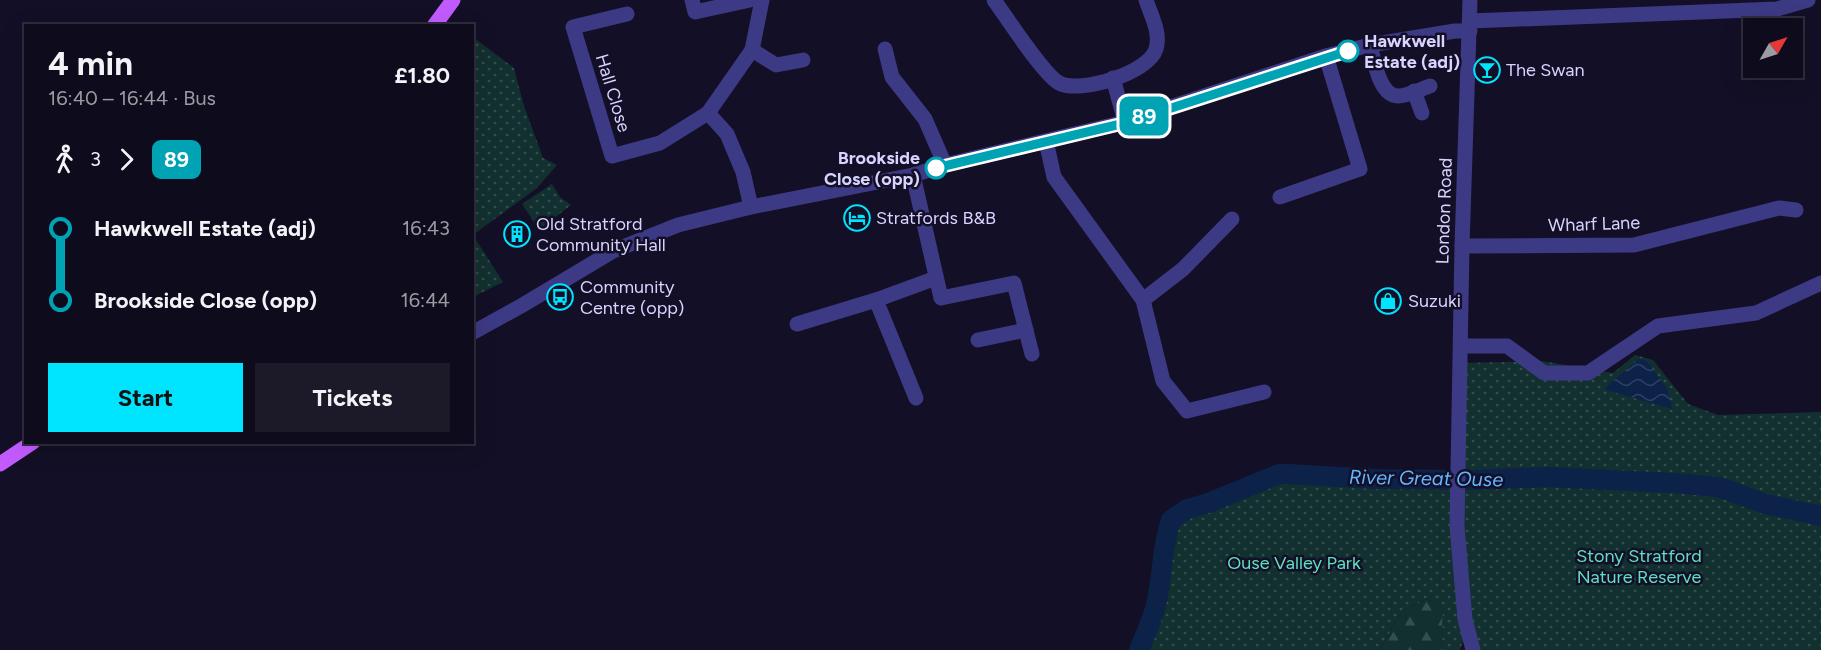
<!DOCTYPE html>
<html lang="en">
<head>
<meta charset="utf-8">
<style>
  :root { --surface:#0e0b1c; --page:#1c1929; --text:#f1f3f6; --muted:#9b9ba3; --line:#2e2b3b; --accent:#00e5ff }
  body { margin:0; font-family:Figtree,sans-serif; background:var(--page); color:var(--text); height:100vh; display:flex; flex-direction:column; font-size:22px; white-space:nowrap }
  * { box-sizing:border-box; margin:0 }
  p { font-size:20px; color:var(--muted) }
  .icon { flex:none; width:33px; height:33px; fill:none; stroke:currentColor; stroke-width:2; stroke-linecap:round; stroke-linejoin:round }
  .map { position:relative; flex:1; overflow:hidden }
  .panel { position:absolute; left:24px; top:24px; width:450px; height:420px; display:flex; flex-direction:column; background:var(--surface); border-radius:0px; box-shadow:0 6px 24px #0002,0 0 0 2px var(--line) }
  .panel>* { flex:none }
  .badge { padding:0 12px; border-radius:9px; font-size:21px; line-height:39px }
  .needle { width:39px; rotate:51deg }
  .fabs { position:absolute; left:1743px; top:18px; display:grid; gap:12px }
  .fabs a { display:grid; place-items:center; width:60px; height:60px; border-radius:0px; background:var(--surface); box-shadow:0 6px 24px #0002,0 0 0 2px var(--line); font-size:30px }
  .map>.badge { position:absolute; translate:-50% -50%; box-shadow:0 0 0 3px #fff }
  .legs { display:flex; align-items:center; gap:9px; height:66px; padding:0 24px; font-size:20px }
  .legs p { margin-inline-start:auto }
  .overview { display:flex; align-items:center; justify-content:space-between; height:102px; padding:0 24px }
  h1 { font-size:33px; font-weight:700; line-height:45px }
  .action { display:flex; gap:12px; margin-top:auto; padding:12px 24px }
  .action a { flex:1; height:69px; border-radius:0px; background:var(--accent); color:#111; font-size:24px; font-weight:700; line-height:69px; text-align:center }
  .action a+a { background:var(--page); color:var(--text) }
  ul { padding:0 24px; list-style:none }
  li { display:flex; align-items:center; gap:21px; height:72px; font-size:22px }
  li i { display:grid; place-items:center; width:9px; height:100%; margin:0 8px; background:currentColor }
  li i::after { content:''; width:15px; height:15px; margin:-8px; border:4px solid; border-radius:50%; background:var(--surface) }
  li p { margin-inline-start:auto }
  li:first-child i { background:linear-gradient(#0000 50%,currentColor 0) }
  li:last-child i { background:linear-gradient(currentColor 50%,#0000 0) }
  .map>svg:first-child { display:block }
</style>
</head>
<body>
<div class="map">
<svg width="1821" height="650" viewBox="0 0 1821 650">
  <defs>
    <pattern id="forest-firs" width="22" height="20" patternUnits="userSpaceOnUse" patternTransform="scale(1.5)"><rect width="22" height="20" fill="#12302f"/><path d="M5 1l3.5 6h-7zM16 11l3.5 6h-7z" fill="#344d4e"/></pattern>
    <pattern id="park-dots" width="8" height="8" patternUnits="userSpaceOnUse" patternTransform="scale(1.5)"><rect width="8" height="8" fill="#12302f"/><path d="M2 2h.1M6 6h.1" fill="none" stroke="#344d4e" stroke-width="1.8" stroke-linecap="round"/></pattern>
    <pattern id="water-waves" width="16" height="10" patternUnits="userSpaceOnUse" patternTransform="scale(1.5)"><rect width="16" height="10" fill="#0c2248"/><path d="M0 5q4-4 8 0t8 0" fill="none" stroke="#2f4163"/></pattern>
  </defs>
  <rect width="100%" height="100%" fill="#130f26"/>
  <polygon fill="url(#forest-firs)" points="1426,599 1443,605 1442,650 1380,650 1401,612"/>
  <g fill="url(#park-dots)">
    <polygon points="473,37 514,68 523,103 543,158 557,165 537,188 473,235 503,282 473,297"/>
    <polygon points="552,184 560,197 571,205 544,226 538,228 522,204"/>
    <polygon points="1635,355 1653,360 1688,404 1718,415 1821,412 1821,650 1475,650 1467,629 1460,650 1442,650 1443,605 1426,599 1401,612 1380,650 1138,650 1179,522 1225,491 1289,473 1376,486 1458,484 1460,363 1542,361 1613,373"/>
  </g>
  <polygon fill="url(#water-waves)" points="1639,359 1647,361 1668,390 1672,409 1606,390 1606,387"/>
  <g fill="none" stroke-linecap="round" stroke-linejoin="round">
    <path stroke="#0c2248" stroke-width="20" d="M1139,650C1146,634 1153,618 1157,600C1163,572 1161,549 1171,520L1187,509L1208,503L1279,474H1289L1377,479L1474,480L1547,477L1673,483L1719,487L1765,504L1821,516"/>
    <g stroke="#3d3a85" stroke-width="15">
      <polyline points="692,0 695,12 750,0"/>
      <path d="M994,0C1007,18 1043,74 1059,83C1080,94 1149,73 1156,49C1161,33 1151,15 1146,0"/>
      <polyline points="1470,0 1462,246 1457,526 1465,619 1473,650"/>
      <polyline points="627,14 573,27 612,156 660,143 708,113 752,50 762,0"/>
      <polyline points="1470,21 1777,9 1808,0"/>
      <path d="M1370,45C1374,59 1379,96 1398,96C1408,96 1421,89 1430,86"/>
      <polyline points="885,49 892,77 925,119 945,165"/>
      <polyline points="752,50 776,65 803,60"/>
      <polyline points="1113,78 1125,122"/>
      <polyline points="1414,91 1422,113"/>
      <polyline points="708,113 727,134 743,172 751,207"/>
      <polyline points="1046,141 1054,177 1143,300 1163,381 1187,411 1264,392"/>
      <polyline points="913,175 941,298 1014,283 1032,354"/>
      <polyline points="1280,197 1360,169 1326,56"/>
      <polyline points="1462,246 1634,245 1779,208 1796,210"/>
      <polyline points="1143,300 1183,269 1232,219"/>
      <polyline points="797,324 876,300"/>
      <polyline points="472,333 521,306 613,251 678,225 751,207 913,175 945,165 1125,122 1326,56 1370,45 1455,31 1470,31"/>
      <polyline points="978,340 1026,330"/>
      <polyline points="1461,346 1507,346 1544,373 1588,373 1658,326 1756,313 1821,283"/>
      <polyline points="916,398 876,300 936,278"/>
    </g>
    <g stroke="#c25bff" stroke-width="15">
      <polyline points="434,26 453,0"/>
      <polyline points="0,464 33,442"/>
    </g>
  </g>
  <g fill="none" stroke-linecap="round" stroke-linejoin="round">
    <g stroke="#fff" stroke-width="14">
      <polyline id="line-1" points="936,168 1125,123 1348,51"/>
    </g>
    <use href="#line-1" stroke="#00a3b4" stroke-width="9"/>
  </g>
  <defs>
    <g id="bar-ring" transform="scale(1.35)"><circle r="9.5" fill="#130f26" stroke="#00e5ff" stroke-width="1.5"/><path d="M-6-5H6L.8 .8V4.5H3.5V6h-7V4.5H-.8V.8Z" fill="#00e5ff"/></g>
    <g id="hotel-ring" transform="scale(1.35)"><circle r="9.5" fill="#130f26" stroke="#00e5ff" stroke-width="1.5"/><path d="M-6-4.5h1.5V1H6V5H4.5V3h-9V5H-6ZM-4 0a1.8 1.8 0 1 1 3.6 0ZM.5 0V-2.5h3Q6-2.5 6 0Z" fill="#00e5ff"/></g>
    <g id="building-ring" transform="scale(1.35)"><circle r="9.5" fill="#130f26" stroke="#00e5ff" stroke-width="1.5"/><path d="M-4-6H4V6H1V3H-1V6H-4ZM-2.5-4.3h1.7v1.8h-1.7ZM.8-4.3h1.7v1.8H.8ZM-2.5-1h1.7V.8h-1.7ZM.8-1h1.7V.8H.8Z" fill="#00e5ff"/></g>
    <g id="bus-ring" transform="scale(1.35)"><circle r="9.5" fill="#130f26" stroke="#00e5ff" stroke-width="1.5"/><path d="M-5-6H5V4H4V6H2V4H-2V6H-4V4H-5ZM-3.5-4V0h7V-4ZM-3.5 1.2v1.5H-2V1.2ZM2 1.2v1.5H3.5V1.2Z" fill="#00e5ff"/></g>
    <g id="shop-ring" transform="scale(1.35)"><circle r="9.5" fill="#130f26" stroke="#00e5ff" stroke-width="1.5"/><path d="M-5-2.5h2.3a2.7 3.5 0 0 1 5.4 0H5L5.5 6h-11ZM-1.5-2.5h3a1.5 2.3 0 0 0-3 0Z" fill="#00e5ff"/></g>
  </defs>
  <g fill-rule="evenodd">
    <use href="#bar-ring" x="1487" y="70"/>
    <use href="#hotel-ring" x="857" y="218"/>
    <use href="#building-ring" x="517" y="234"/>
    <use href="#bus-ring" x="560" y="297"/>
    <use href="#shop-ring" x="1388" y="301"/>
  </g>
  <g fill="#fff" stroke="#00a3b4" stroke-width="3">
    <circle cx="1348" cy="51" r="10"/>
    <circle cx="936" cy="168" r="10"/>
  </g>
  <g text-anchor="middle" stroke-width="5" stroke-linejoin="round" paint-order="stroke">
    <g font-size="18" font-weight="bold" fill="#d9d4ff" stroke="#130f26" text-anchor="start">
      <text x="1364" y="47">Hawkwell<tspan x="1364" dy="21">Estate (adj)</tspan></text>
      <text x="920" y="164" text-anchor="end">Brookside<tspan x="920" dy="21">Close (opp)</tspan></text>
    </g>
    <g font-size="18" fill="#d9d4ff" stroke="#130f26" text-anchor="start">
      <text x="1506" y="76">The Swan</text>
      <text x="876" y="224">Stratfords B&amp;B</text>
      <text x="536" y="230">Old Stratford<tspan x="536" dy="21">Community Hall</tspan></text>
      <text x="580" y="293">Community<tspan x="580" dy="21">Centre (opp)</tspan></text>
      <text x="1408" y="307">Suzuki</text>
    </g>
    <g font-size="18" fill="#d9d4ff" stroke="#130f26">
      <text transform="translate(613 93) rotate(73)" y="6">Hall Close</text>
      <text transform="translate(1444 211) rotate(-88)" y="6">London Road</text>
      <text transform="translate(1594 224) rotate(-2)" y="6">Wharf Lane</text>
    </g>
    <g font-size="18" fill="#5fe0c0" stroke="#130f26">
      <text x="1639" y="562">Stony Stratford<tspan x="1639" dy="21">Nature Reserve</tspan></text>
      <text x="1294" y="569">Ouse Valley Park</text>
    </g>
    <g font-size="20" font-style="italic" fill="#62b6ff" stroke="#130f26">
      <text transform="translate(1426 478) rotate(1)" y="7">River Great Ouse</text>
    </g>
  </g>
</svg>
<div class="fabs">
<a><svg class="needle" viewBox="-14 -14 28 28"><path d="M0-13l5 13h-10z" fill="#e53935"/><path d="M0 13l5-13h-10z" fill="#9b9ba3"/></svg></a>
</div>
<b class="badge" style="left:1144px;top:116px;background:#00a3b4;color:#fff">89</b>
<section class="panel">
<div class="overview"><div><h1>4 min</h1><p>16:40 – 16:44 · Bus</p></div><b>£1.80</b></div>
<div class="legs"><svg class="icon" aria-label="walk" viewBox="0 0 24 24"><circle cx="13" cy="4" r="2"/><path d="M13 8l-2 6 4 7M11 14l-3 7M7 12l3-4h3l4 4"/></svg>3<svg class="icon" aria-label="forward" viewBox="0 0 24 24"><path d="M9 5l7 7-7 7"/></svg><b class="badge" style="background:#00a3b4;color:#fff">89</b></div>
<ul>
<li><i style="color:#00a3b4"></i><b>Hawkwell Estate (adj)</b><p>16:43</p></li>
<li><i style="color:#00a3b4"></i><b>Brookside Close (opp)</b><p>16:44</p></li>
</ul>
<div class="action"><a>Start</a><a>Tickets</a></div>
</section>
</div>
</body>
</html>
